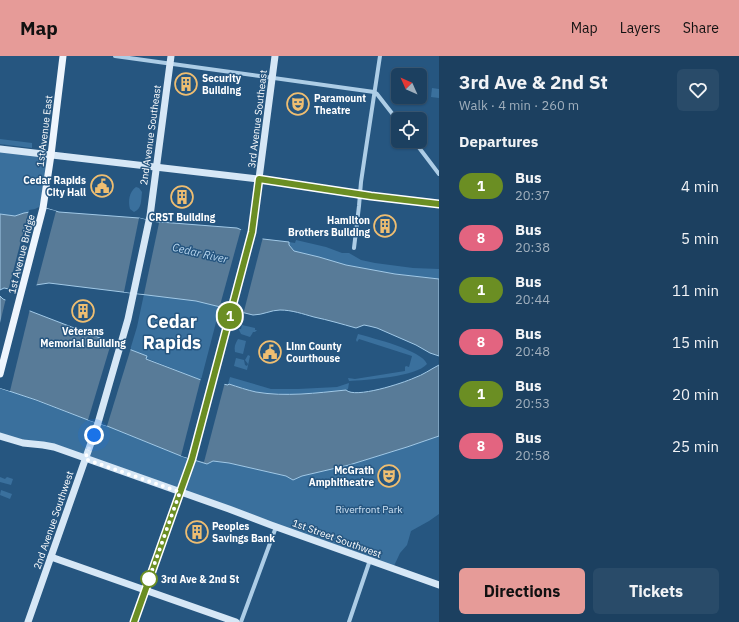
<!DOCTYPE html>
<html lang="en">
<head>
<meta charset="utf-8">
<style>
  :root { --surface:#1c4060; --page:#294b69; --text:#f1f3f6; --muted:#a0afbd; --line:#3a5975; --accent:#e69b98 }
  body { margin:0; font-family:"IBM Plex Sans",sans-serif; background:var(--page); color:var(--text); height:100vh; display:flex; flex-direction:column; font-size:15px; white-space:nowrap }
  * { box-sizing:border-box; margin:0 }
  p { font-size:13px; color:var(--muted) }
  .icon { flex:none; width:22px; height:22px; fill:none; stroke:currentColor; stroke-width:2; stroke-linecap:round; stroke-linejoin:round }
  .map { position:relative; flex:1; overflow:hidden }
  .panel { display:flex; flex-direction:column; background:var(--surface); width:300px }
  .panel>* { flex:none }
  .badge { padding:0 8px; border-radius:13px; font-size:14px; line-height:26px }
  .needle { width:26px; rotate:315deg }
  .buttons { position:absolute; left:391px; top:12px; display:grid; gap:8px }
  .buttons a { display:grid; place-items:center; width:36px; height:36px; border-radius:6px; background:var(--surface); box-shadow:0 1px 3px #0004,0 0 0 1px var(--line); font-size:20px }
  .you { position:absolute; width:20px; height:20px; margin:-10px; border:3px solid #fff; border-radius:50%; background:#1a73e8; box-shadow:0 0 0 6px #1a73e833 }
  .map>.badge { position:absolute; translate:-50% -50%; box-shadow:0 0 0 2px #fff }
  h2 { padding:0 20px; font-size:15px; line-height:36px }
  .round { display:grid; place-items:center; flex:none; width:42px; height:42px; border-radius:6px; background:var(--page) }
  .overview { display:flex; align-items:center; justify-content:space-between; height:68px; padding:0 20px }
  h1 { font-size:19px; font-weight:800; line-height:30px }
  .button { display:flex; gap:8px; margin-top:auto; padding:8px 20px }
  .button a { flex:1; height:46px; border-radius:6px; background:var(--accent); color:#111; font-size:16px; font-weight:800; line-height:46px; text-align:center }
  .button a+a { background:var(--page); color:var(--text) }
  ul { padding:0; list-style:none }
  li { display:flex; align-items:center; gap:12px; height:52px; padding:0 20px }
  li div { flex:1 }
  li b { display:block; font-size:15px }
  li em { font-style:normal }
  li .badge { min-width:44px; font-weight:700; text-align:center }
  header { display:flex; align-items:center; gap:24px; box-sizing:border-box; height:56px; padding:0 20px; background:var(--accent); color:#111 }
  header strong { font-size:19px }
  nav { display:flex; gap:22px; margin-inline-start:auto; font-size:14px }
  main { display:flex; flex:1; min-height:0 }
  .map>svg:first-child { display:block }
</style>
</head>
<body>
<header>
<strong>Map</strong>
<nav><a>Map</a><a>Layers</a><a>Share</a></nav>
</header>
<main>
<div class="map">
<svg width="439" height="566" viewBox="0 0 439 566">
  <rect width="100%" height="100%" fill="#265680"/>
  <g fill="#3a709d">
    <polygon points="432,32 439,33 439,42 431,41"/>
    <polygon points="0,83 32,87 32,92 0,88"/>
    <polygon points="0,95 51,99 42,151 36,155 24,157 15,160 0,158"/>
    <path d="M136,131L139,132L142,136C141,144 142,153 134,156L130,153C128,145 129,136 136,131Z"/>
    <polygon points="296,184 326,191 342,197 349,197 361,204 375,207 413,212 439,213 439,223 395,218 346,209 319,201 294,195 289,189 289,186 295,187"/>
    <polygon points="144,238 196,245 220,251 201,324 146,302 147,300 130,294 137,271"/>
    <polygon points="242,269 255,272 255,274 257,274 255,276 253,276 252,278 250,281 241,278 239,274 239,273 241,273"/>
    <path d="M358,278C372,282 422,294 427,308C416,321 366,324 349,325L348,322L355,323L405,315V311L406,310L409,311L412,300L359,283L357,286L356,284Z"/>
    <path d="M238,283L246,285L243,298L235,296C234,291 235,288 238,283Z"/>
    <polygon points="248,299 250,300 247,314 234,310 236,302 244,304 245,309 247,310 248,308 245,304"/>
    <path d="M230,321L271,333H298L337,331L349,327L348,333L346,334C317,337 288,340 258,336C248,334 238,331 228,328Z"/>
    <path d="M0,332L10,335L88,364L107,370L181,400L207,408L213,405L229,407L286,420C295,423 292,424 302,420C348,410 394,396 439,380V458L429,465L411,475L407,489L400,497L393,512L95,406L0,380Z"/>
    <polygon points="0,421 5,423 7,421 13,423 11,429 0,426"/>
    <polygon points="1,434 12,438 10,443 0,439"/>
  </g>
  <g fill="#587b98" stroke="#a1c9e7">
    <path d="M42,151L59,156L139,162L159,167L160,166L237,172L263,183L289,186V189L294,195L319,201L346,209L395,218L439,223V300L430,297L416,289L377,272L369,270L364,269L356,272C342,268 328,264 314,261C303,258 292,254 280,254C271,254 263,259 253,259L196,245L49,227L9,233L4,232L0,234V158L15,160L24,157L36,155Z"/>
    <path d="M0,240L3,243L30,255L147,300L146,303L201,324L228,329L229,328C238,331 247,334 256,336C285,341 317,337 346,334C355,343 403,327 414,322C423,319 431,313 439,309V380L407,391L349,409L302,420L293,424L286,420L229,407L213,405L207,408L181,400L107,370L88,364L36,344L0,332Z"/>
  </g>
  <g fill="#265680">
    <polygon points="39,151 56,155 36,231 8,235 29,154 35,153"/>
    <polygon points="139,162 159,167 144,238 124,236"/>
    <polygon points="241,173 252,176 263,181 243,259 219,253"/>
    <polygon points="6,242 30,253 10,335 0,332 0,267"/>
    <polygon points="112,284 131,292 107,370 88,364"/>
    <polygon points="201,322 225,326 204,406 181,400"/>
  </g>
  <g fill="none" stroke-linecap="round" stroke-linejoin="round">
    <g stroke="#adcde6" stroke-width="4">
      <polyline points="115,0 374,36"/>
      <polyline points="374,36 377,38 398,65"/>
      <polyline points="414,85 439,118"/>
      <polyline points="354,192 359,150 361,126 365,99 380,0"/>
      <polyline points="241,566 276,471"/>
      <polyline points="349,566 370,504"/>
    </g>
    <g stroke="#d6e7f6" stroke-width="7">
      <polyline points="0,93 259,123 371,140 439,148"/>
      <polyline points="0,380 23,387 43,389 54,391 229,453 271,469 439,529"/>
      <polyline points="51,501 236,566"/>
      <polyline points="28,566 98,367 128,263 150,160 171,0"/>
      <polyline points="134,566 192,403 252,176 275,0"/>
    </g>
    <polyline stroke="#eef5fd" stroke-width="7" points="0,318 43,152 51,99 63,0"/>
  </g>
  <g fill="none" stroke-linecap="round" stroke-linejoin="round">
    <g stroke="#fff" stroke-width="9">
      <polyline id="line" points="134,566 192,403 252,176 259,123 371,140 439,148"/>
    </g>
    <use href="#line" stroke="#6b8e23" stroke-width="6"/>
    <polyline stroke="#fff" stroke-width="4" stroke-dasharray="0 7.2" points="94,379 85,403 180,436 148,526 149,523"/>
  </g>
  <defs>
    <g id="building-ring" transform="scale(1.15)"><circle r="9.5" fill="#265680" stroke="#efbe71" stroke-width="1.5"/><path d="M-4-6H4V6H1V3H-1V6H-4ZM-2.5-4.3h1.7v1.8h-1.7ZM.8-4.3h1.7v1.8H.8ZM-2.5-1h1.7V.8h-1.7ZM.8-1h1.7V.8H.8Z" fill="#efbe71"/></g>
    <g id="theatre-ring" transform="scale(1.15)"><circle r="9.5" fill="#265680" stroke="#efbe71" stroke-width="1.5"/><path d="M-5-5.5Q0-4 5-5.5V0Q5 5 0 6Q-5 5-5 0ZM-3.3-2.5H-1v1.5H-3.3ZM1-2.5H3.3v1.5H1ZM-2.8 1Q0 5.5 2.8 1Z" fill="#efbe71"/></g>
    <g id="civic-ring" transform="scale(1.15)"><circle r="9.5" fill="#265680" stroke="#efbe71" stroke-width="1.5"/><path d="M-.6-6.5H3V-4.5H.6V-3L4-1V1h2V6H-6V1h2V-1L-.6-3ZM-1.2 2.5V6h2.4V2.5Z" fill="#efbe71"/></g>
  </defs>
  <g fill-rule="evenodd">
    <use href="#building-ring" x="186" y="28"/>
    <use href="#theatre-ring" x="298" y="48"/>
    <use href="#civic-ring" x="102" y="130"/>
    <use href="#building-ring" x="182" y="141"/>
    <use href="#building-ring" x="385" y="170"/>
    <use href="#building-ring" x="83" y="255"/>
    <use href="#civic-ring" x="270" y="296"/>
    <use href="#theatre-ring" x="389" y="420"/>
    <use href="#building-ring" x="197" y="476"/>
  </g>
  <circle fill="#fff" stroke="#6b8e23" stroke-width="2" cx="149" cy="523" r="8"/>
  <g text-anchor="middle" stroke-width="3" stroke-linejoin="round" paint-order="stroke">
    <g font-size="10" font-weight="bold" fill="#fff" stroke="#265680" text-anchor="start">
      <text x="202" y="26">Security<tspan x="202" dy="12">Building</tspan></text>
      <text x="314" y="46">Paramount<tspan x="314" dy="12">Theatre</tspan></text>
      <text x="86" y="128" text-anchor="end">Cedar Rapids<tspan x="86" dy="12">City Hall</tspan></text>
      <text x="182" y="165" text-anchor="middle">CRST Building</text>
      <text x="370" y="168" text-anchor="end">Hamilton<tspan x="370" dy="12">Brothers Building</tspan></text>
      <text x="83" y="279" text-anchor="middle">Veterans<tspan x="83" dy="12">Memorial Building</tspan></text>
      <text x="286" y="294">Linn County<tspan x="286" dy="12">Courthouse</tspan></text>
      <text x="374" y="418" text-anchor="end">McGrath<tspan x="374" dy="12">Amphitheatre</tspan></text>
      <text x="212" y="474">Peoples<tspan x="212" dy="12">Savings Bank</tspan></text>
    </g>
    <g font-size="10" fill="#fff" stroke="#265680">
      <text transform="translate(257 63) rotate(-83)" y="4">3rd Avenue Southeast</text>
      <text transform="translate(44 75) rotate(-83)" y="4">1st Avenue East</text>
      <text transform="translate(150 79) rotate(-82)" y="4">2nd Avenue Southeast</text>
      <text transform="translate(21 198) rotate(-76)" y="4">1st Avenue Bridge</text>
      <text transform="translate(53 464) rotate(-71)" y="4">2nd Avenue Southwest</text>
      <text transform="translate(337 482) rotate(20)" y="4">1st Street Southwest</text>
    </g>
    <g font-size="10" fill="#d0e4f5" stroke="#265680">
      <text x="369" y="457">Riverfront Park</text>
    </g>
    <g font-size="10" font-weight="bold" fill="#fff" stroke="#265680" text-anchor="start">
      <text x="161" y="527">3rd Ave &amp; 2nd St</text>
    </g>
    <g font-size="11" font-style="italic" fill="#b8d6ee" stroke="#265680">
      <text transform="translate(200 197) rotate(13)" y="4">Cedar River</text>
    </g>
    <g font-size="18" font-weight="bold" fill="#fff" stroke="#265680">
      <text x="172" y="272">Cedar<tspan x="172" dy="21">Rapids</tspan></text>
    </g>
  </g>
</svg>
<div class="buttons">
<a><svg class="needle" viewBox="-14 -14 28 28"><path d="M0-13l5 13h-10z" fill="#e53935"/><path d="M0 13l5-13h-10z" fill="#a0afbd"/></svg></a>
<a><svg class="icon" aria-label="locate" viewBox="0 0 24 24"><circle cx="12" cy="12" r="6"/><path d="M12 2v4M12 18v4M2 12h4M18 12h4"/></svg></a>
</div>
<div class="you" style="left:94px;top:379px"></div>
<b class="badge" style="left:230px;top:260px;background:#6b8e23;color:#fff">1</b>
</div>
<section class="panel">
<div class="overview"><div><h1>3rd Ave &amp; 2nd St</h1><p>Walk · 4 min · 260 m</p></div><a class="round"><svg class="icon" aria-label="heart" viewBox="0 0 24 24"><path d="M12 20l-8-8c-3-5 5-10 8-4 3-6 11-1 8 4z"/></svg></a></div>
<h2>Departures</h2>
<ul>
<li><span class="badge" style="background:#6b8e23;color:#fff">1</span><div><b>Bus</b><p>20:37</p></div><em>4 min</em></li>
<li><span class="badge" style="background:#e36480;color:#fff">8</span><div><b>Bus</b><p>20:38</p></div><em>5 min</em></li>
<li><span class="badge" style="background:#6b8e23;color:#fff">1</span><div><b>Bus</b><p>20:44</p></div><em>11 min</em></li>
<li><span class="badge" style="background:#e36480;color:#fff">8</span><div><b>Bus</b><p>20:48</p></div><em>15 min</em></li>
<li><span class="badge" style="background:#6b8e23;color:#fff">1</span><div><b>Bus</b><p>20:53</p></div><em>20 min</em></li>
<li><span class="badge" style="background:#e36480;color:#fff">8</span><div><b>Bus</b><p>20:58</p></div><em>25 min</em></li>
</ul>
<div class="button"><a>Directions</a><a>Tickets</a></div>
</section>
</main>
</body>
</html>
